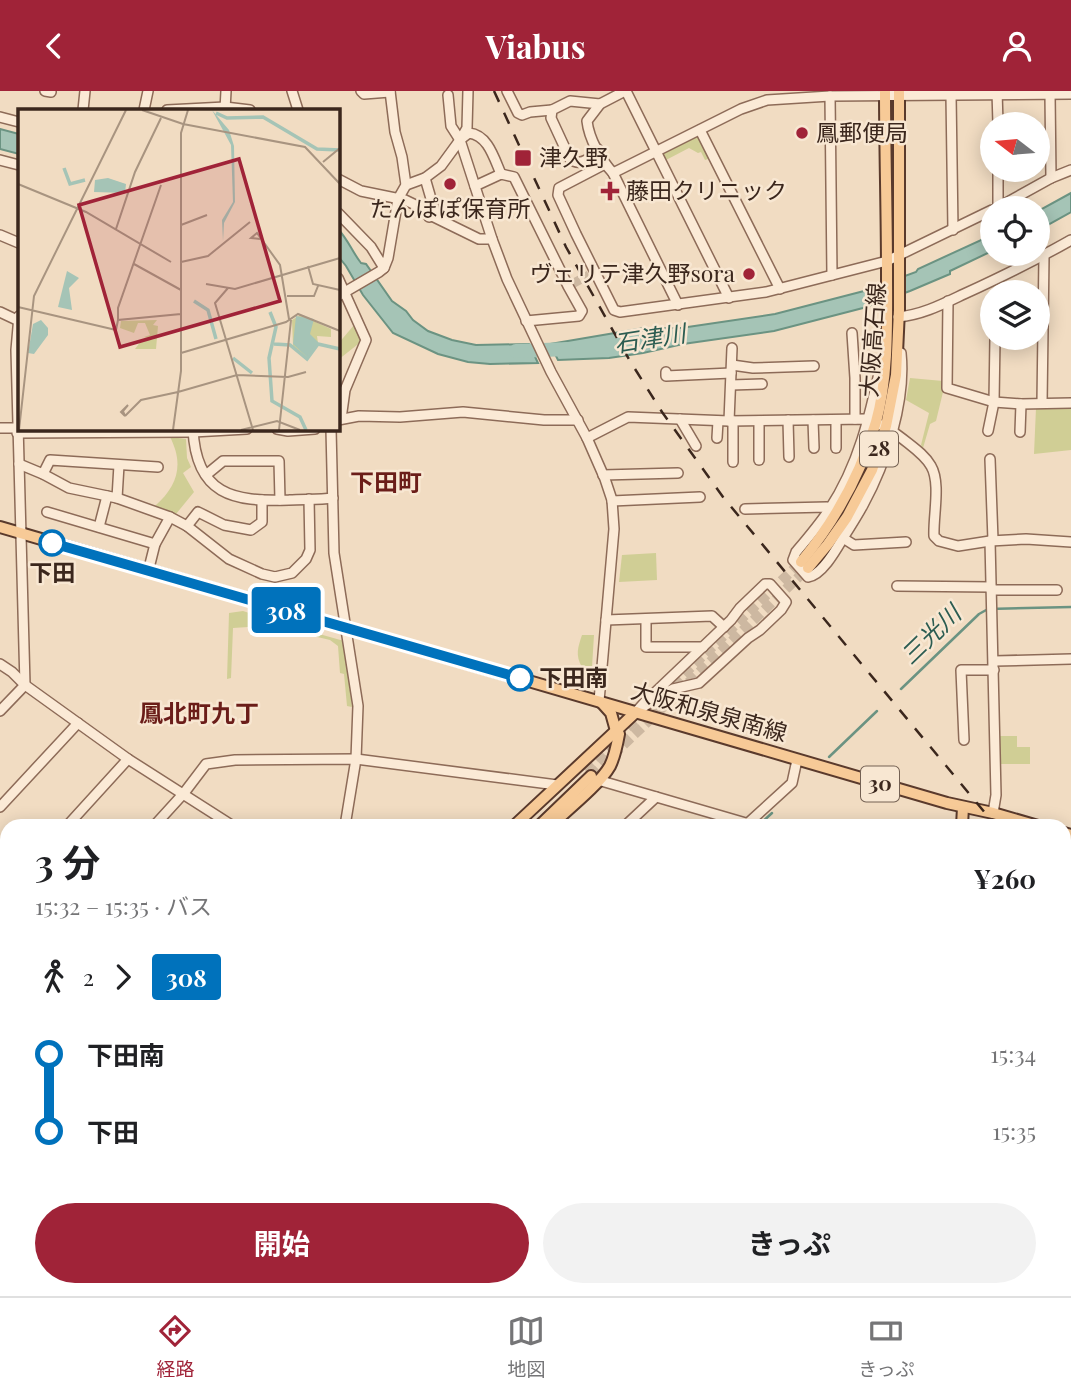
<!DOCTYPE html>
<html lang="ja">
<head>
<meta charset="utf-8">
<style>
  :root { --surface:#fff; --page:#f2f2f2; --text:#202124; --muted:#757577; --line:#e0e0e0; --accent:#a02338 }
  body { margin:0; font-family:"Playfair Display","Noto Sans JP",serif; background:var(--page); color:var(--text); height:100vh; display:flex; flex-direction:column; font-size:26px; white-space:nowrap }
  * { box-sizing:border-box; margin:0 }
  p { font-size:23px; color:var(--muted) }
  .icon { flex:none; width:38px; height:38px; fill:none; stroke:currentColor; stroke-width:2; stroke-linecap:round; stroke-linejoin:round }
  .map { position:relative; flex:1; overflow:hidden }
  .details { position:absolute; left:0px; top:728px; width:1071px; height:478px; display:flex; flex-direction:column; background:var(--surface); border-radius:21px 21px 0 0; box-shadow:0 4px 18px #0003 }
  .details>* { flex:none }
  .badge { padding:0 14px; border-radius:5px; font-size:24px; line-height:46px }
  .needle { width:46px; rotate:286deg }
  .tools { position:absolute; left:980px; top:21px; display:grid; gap:14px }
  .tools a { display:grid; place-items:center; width:70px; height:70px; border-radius:50%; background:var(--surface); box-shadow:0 4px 18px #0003; font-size:35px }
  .map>.badge { position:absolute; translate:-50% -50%; box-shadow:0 0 0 4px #fff }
  .legs { display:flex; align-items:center; gap:10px; height:77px; padding:0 35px; font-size:23px }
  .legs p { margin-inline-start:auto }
  .headline { display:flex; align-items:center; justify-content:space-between; height:119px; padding:0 35px }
  h1 { font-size:38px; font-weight:700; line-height:52px }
  .action { display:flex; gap:14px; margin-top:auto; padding:14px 35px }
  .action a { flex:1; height:80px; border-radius:42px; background:var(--accent); color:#fff; font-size:28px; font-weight:700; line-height:80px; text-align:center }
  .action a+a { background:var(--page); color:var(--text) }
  ul { padding:0 35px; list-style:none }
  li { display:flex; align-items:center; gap:24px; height:77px; font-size:26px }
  li i { display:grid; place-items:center; width:10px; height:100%; margin:0 9px; background:currentColor }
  li i::after { content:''; width:18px; height:18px; margin:-9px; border:5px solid; border-radius:50%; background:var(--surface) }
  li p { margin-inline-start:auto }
  li:first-child i { background:linear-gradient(#0000 50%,currentColor 0) }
  li:last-child i { background:linear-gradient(currentColor 50%,#0000 0) }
  header { display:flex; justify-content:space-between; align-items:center; height:91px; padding:0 35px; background:var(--accent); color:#fff; font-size:32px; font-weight:700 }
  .tab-bar { display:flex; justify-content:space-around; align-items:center; height:98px; border-top:2px solid var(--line); background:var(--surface); font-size:19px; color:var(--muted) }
  .tab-bar a { display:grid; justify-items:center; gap:4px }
  .tab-bar .current { color:var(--accent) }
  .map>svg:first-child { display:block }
</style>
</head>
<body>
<header><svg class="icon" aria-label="back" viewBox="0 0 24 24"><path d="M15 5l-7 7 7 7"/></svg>Viabus<svg class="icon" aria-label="person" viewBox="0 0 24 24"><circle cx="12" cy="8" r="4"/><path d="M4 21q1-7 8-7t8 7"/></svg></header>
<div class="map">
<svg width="1071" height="1205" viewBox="0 0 1071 1205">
  <rect width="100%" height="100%" fill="#f1dcc2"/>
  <g fill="#d0ce95">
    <polygon points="697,44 700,46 711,67 705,69 701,61 698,62 689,57 666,69 663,65 664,61"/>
    <polygon points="354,234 362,250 338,269 338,253"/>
    <polygon points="910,287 943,290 943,301 936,330 930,333 923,357 921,354 929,322 906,309"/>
    <polygon points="1036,317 1071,317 1071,359 1034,363"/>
    <path d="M170,346L186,348L187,367L191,376L183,382L194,401L176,423L155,415C178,395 184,373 170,346Z"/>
    <polygon points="656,462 657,489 619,491 622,464"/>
    <polygon points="243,520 279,532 279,534 233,537 231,587 227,588 229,522"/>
    <polygon points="291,535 344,550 352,616 347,615 344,583 340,582 338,555 330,549 292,540"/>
    <path d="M582,544H594L592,576H582C575,564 578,556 582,544Z"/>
    <polygon points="998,645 1017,645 1017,656 1030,656 1030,673 998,673"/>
    <polygon points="1064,916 1071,919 1071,968 1069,975 1064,976"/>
    <polygon points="1064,1172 1071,1174 1071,1205 1023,1205 1004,1201 1003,1199 1064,1199"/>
  </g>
  <g fill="#a5c4b6" stroke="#6b9382" stroke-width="2">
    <polygon points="0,38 19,43 19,63 0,58"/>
    <polygon points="1071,102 1071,121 1044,136 1042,132 1038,136 1038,120"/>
    <path d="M338,138C349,150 351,159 361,172L366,173L392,210L406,220L413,229L428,240L452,249L476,254L529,253L538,272L490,273L468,271L438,263L393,242L363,204L346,175L338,165Z"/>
    <polygon points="992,144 992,160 950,180 950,183 910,200 863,217 774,240 683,253 643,262 609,267 558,269 550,253 644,237 681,237 775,223 864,200 916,181 918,178"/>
    <polygon points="0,849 7,855 7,898 0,925"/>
  </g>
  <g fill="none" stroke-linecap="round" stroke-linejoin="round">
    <g stroke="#6b9382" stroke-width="2.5">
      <polyline points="901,598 979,523 988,518 1071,516"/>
      <polyline points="829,666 877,620"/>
      <polyline points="759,734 772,722"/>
      <polyline points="0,828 7,832"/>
    </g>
    <polyline stroke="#a5c4b6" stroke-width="14" points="516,260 569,258"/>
    <polyline stroke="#cdb8a1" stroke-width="9" stroke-dasharray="9 4.5" stroke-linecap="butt" points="572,193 589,184"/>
    <g stroke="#cdb8a1" stroke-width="10" stroke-dasharray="10 5" stroke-linecap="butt">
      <polyline points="662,604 801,471"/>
      <polyline points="584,678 646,619"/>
      <polyline points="591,685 808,477"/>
    </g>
    <g stroke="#8d6b58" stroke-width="12">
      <g id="minor">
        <polyline points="45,0 51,1"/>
        <polyline points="292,0 298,19"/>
        <polyline points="361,0 364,3 390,1"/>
        <polyline points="507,0 518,22 522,24 530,21 552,19"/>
        <path d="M625,0L600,13L587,30C589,48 601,69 613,82L678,214"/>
        <polyline points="626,0 729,207"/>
        <polyline points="997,0 998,33"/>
        <polyline points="1050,3 1051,87"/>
        <polyline points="448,4 451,35 460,49 492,148 507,188 551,281 587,347 605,388 612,409 614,438 599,610"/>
        <polyline points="951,4 953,139"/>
        <polyline points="830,5 832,184"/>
        <polyline points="83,19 85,0"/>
        <polyline points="144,19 148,0"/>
        <polyline points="167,19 225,16 250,19"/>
        <polyline points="225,19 226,0"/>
        <polyline points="0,26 19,31"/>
        <polyline points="700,39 780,198"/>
        <path d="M461,48L469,42C488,44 494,67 501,83"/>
        <path d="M598,58L595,64C586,69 579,75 570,68L551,27L552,19L570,10L600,13"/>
        <polyline points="0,69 19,74"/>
        <polyline points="605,73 559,97 558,104 576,143 614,219 620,221 766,201 887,170 992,119"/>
        <polyline points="998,79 998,117"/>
        <polyline points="613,82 741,18 767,9 830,5 1071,3"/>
        <polyline points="425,87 436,125"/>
        <polyline points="338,88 361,100 405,109 430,121 432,125"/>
        <polyline points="406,94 425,87 441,75 460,49 467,37 468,0"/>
        <polyline points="475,95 501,83 514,86 568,195 582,220 579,225 526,230"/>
        <polyline points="997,117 1051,87 1071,79"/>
        <polyline points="338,122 371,156 384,177"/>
        <polyline points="429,126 432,125 479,148 492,148"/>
        <polyline points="0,144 19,152"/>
        <polyline points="338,187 366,249 345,299 341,328"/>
        <polyline points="338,205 379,181 384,177 388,167 398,108 406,94 402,66 395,41 390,0"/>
        <polyline points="948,210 947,297 994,311 1021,313 1071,312"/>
        <polyline points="0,221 19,230"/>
        <path d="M898,226C922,224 943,213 964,203C1001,186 1036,169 1071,149"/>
        <polyline points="852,242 855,287 855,328"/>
        <path d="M881,273C870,324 859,374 829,419C819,434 807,448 796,461L793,469L808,486C822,484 836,459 843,447C850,436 857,425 863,414C886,372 906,310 901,262"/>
        <polyline points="732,274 753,277 814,275"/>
        <polyline points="666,281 666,285 731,282"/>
        <polyline points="731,294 762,293"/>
        <polyline points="1042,312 1044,164"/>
        <polyline points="680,328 696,355"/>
        <polyline points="338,329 359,325 400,326 463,321 544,329 578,329"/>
        <polyline points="788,329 789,366"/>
        <polyline points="813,329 814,357"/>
        <polyline points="836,329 836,357"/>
        <polyline points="729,330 732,257"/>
        <polyline points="733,330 733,371"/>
        <polyline points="0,337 17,337"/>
        <path d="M193,338C196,404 233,411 289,409C304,408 318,409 333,407"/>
        <polyline points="277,338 288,340 315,338"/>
        <polyline points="331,338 334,462 358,615 356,668 345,735"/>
        <polyline points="988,340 994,311 995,247"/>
        <polyline points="1020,341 1021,313"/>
        <polyline points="17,342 193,341 247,338"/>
        <path d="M587,347L628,326L729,330L866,328C883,333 894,341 908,352C917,359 926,366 931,375C941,392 933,425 934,445L939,450L958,455L990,450L1026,448L1071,451"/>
        <polyline points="717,347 718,330"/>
        <polyline points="990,368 993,449"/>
        <polyline points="759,369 759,330"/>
        <polyline points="19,373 43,383 69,397 117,407 170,426 187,435 229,468 262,483 275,486 292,482 306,468 310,459 309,408"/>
        <polyline points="43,383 50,369 158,376"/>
        <polyline points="206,384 223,370 279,370 280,409"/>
        <polyline points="603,384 678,382"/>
        <polyline points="117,407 119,374"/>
        <polyline points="612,410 700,406"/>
        <polyline points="745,418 827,416 830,417"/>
        <polyline points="47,421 155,453"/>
        <polyline points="187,435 198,421 224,434 251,439 262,431 262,409"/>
        <polyline points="99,436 107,405"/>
        <polyline points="843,447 854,454 906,451"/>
        <polyline points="990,450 996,704 993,722"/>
        <polyline points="150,473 155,453 170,426"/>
        <polygon points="765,493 770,493 786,511 781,519 760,539 748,547 699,592 673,598 659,605 636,621 645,611 731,529 740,517"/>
        <polyline points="897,495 991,496"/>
        <polyline points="991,499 1057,499"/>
        <polyline points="646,528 646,556 703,556"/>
        <polyline points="606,529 712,525 724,536"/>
        <polyline points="994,570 1071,568"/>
        <polyline points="0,573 12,581 25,594 128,668 233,735"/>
        <polyline points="0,620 25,594 16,259 19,225"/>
        <polyline points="964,649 961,579 994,579"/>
        <polyline points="598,689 756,735"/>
        <polyline points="0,716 78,632"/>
        <polyline points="746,734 792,692 797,669"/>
        <polyline points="67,735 128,668"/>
        <polyline points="154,735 184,702 206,673 235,669 356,668 557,694"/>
        <polyline points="625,735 656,706"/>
        <polyline points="0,809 7,801"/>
        <polyline points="0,819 7,823"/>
        <polyline points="1064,913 1071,915"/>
        <polyline points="108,1199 115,1205"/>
        <polyline points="532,1199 559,1205"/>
        <polyline points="740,1199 741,1205"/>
        <polyline points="953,1199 976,1205"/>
        <polyline points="148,1205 153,1199"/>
        <polyline points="228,1205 229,1199"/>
        <polyline points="287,1205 289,1199"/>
        <polyline points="345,1205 346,1199"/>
        <polyline points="403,1205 405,1199"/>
        <polyline points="582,1205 583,1199"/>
        <polyline points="639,1205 641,1199"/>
        <polyline points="714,1205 716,1199"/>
        <polyline points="767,1205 770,1199"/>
        <polyline points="812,1205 812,1199"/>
      </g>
    </g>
    <g stroke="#5a3a2c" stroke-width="14">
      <g id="major">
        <polyline points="0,436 947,712 993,722 1038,735"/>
        <path d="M801,471C835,430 861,383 876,331C889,284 887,230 887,182C887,121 885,61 885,0"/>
        <polyline points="808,477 828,453 847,426 872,379 886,335 896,284 899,219 899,0"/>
        <polyline points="514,735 636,621"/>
        <polyline points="539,735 591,685"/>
        <path d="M550,735C566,720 600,693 610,675C615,665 617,654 619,643L616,640L611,622L602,612"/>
        <polyline points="962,735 963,716"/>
        <polyline points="1064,742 1071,744"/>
        <polyline points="35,1205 41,1199"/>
        <polyline points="49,1205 54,1199"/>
        <polyline points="944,1205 948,1199"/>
      </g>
    </g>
    <g stroke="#5a3a2c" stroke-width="16">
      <polyline id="highway" points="0,1199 7,1205"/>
    </g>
    <use href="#minor" stroke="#fbead6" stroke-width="9"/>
    <use href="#major" stroke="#f7ca97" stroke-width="10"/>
    <use href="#highway" stroke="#e78b4d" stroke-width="12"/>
    <g stroke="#3b271d" stroke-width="2.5" stroke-dasharray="12 12" stroke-linecap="butt">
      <polyline points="494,0 566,156 630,270 662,321 723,406 996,735"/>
      <polyline points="1064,823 1071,831"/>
    </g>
  </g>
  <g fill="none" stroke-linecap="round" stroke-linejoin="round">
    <g stroke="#fff" stroke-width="16">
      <polyline id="line-1" points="52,452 520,587"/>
    </g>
    <use href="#line-1" stroke="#0072bc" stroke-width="10"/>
  </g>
  <g fill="#a02338" stroke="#f8e7d2" stroke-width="2.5">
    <circle cx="802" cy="42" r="7"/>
    <rect x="514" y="58" width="18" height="18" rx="3.5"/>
    <circle cx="450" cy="93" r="7"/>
    <path d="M606.5 89.5h7v7h7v7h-7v7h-7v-7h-7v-7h7z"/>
    <circle cx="749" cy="183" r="7"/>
  </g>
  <g fill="#fff" stroke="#0072bc" stroke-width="3.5">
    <circle cx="52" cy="452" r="12"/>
    <circle cx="520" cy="587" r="12"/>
  </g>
  <g text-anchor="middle" stroke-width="5" stroke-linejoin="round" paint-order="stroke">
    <g fill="#f8e7d2" stroke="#746153" stroke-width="2">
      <rect x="860" y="340.5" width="38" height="35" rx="5"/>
      <rect x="861" y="675.5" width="38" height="35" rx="5"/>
    </g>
    <g font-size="21" font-weight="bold" fill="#3b271d">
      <text x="879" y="365">28</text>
      <text x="880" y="700">30</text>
    </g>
    <g font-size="23" fill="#3b271d" stroke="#f8e7d2" text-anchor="start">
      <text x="816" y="50">鳳郵便局</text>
      <text x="539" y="75">津久野</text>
      <text x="626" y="108">藤田クリニック</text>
      <text x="450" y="126" text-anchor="middle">たんぽぽ保育所</text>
      <text x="735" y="191" text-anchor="end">ヴェリテ津久野sora</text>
    </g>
    <g font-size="23" fill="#3b271d" stroke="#f8e7d2">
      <text transform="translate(873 249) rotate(-86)" y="8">大阪高石線</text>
      <text transform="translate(709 621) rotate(16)" y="8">大阪和泉泉南線</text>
    </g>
    <g font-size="23" font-weight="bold" fill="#3b271d" stroke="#f8e7d2">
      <text x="52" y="490">下田</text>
      <text x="539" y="595" text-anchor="start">下田南</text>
    </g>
    <g font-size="24" font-style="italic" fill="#2b5c51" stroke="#f8e7d2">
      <text transform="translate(650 248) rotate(-9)" y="8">石津川</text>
      <text transform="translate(931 544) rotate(-44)" y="8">三光川</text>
    </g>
    <g font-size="24" font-weight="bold" fill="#6b1d19" stroke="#f8e7d2">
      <text x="386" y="400">下田町</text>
      <text x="199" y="631">鳳北町九丁</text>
    </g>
  </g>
  <g transform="translate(18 18)">
    <rect width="322" height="322" fill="#f1dcc2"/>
    <path d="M282,206L313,220V228L299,227L300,234L289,249L275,237L274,211ZM139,211L135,216L140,217L138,240H117L123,232L137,230L126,228L132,226L127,214H120L116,224L102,219L103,212Z" fill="#d0ce95"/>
    <path d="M194,1L211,21L216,37L217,93L206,114L205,132L204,111L215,93L213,36ZM90,69L108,75L107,84L76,83L77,71ZM49,162L61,169L51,179L54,201L40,198ZM278,207L296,210L292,225L300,233L289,248L275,235ZM23,211L30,219V226L16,245L10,244L15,215Z" fill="#a5c4b6"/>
    <path fill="none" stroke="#a5c4b6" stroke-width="3.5" d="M198,4L209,9L245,8L299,40L322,41M46,59L52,75L67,71M176,192L190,201L198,230M252,203L258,218L251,249L254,292L282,308L288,321M256,235L272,236L289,250L300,235L322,240M215,249L234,264"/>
    <path fill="none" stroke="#a89480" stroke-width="2" d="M124,1L165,15L287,38L322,75M305,53L322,39M0,75L68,103L153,153M163,116L189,106M98,120L117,63L143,9M242,130L233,129L239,124L262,156L271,210M163,153L190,147L232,113M116,155L163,181M290,157L295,175L322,181M188,175L217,180L322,149M210,179L197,194L235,321M269,187H296L300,177M0,198L98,221L100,211L163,205M100,212V199L143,76M163,244L268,213L280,205L322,222M160,283L219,266L270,268L288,263M110,296L105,302L107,307L103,303ZM107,307L123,291L160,283M1,321L16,187L108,1M155,321L163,262V24L170,1M223,321L259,312L282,321M261,321L273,211"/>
    <path fill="#a02338" fill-opacity="0.15" stroke="#a02338" stroke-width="3.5" d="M221,50L262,192L102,238L61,96Z"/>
    <rect width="322" height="322" fill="none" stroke="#3b271d" stroke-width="3.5"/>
  </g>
</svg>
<div class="tools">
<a><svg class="needle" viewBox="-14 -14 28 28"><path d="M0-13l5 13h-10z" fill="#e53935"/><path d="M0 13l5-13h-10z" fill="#757577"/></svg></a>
<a><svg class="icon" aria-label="locate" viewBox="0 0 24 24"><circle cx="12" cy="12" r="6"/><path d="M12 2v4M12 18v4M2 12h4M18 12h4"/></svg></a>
<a><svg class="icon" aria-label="layers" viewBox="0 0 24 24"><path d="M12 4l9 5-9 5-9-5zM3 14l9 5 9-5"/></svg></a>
</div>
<b class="badge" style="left:286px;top:519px;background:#0072bc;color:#fff">308</b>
<section class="details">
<div class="headline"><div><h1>3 分</h1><p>15:32 – 15:35 · バス</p></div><b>¥260</b></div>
<div class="legs"><svg class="icon" aria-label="walk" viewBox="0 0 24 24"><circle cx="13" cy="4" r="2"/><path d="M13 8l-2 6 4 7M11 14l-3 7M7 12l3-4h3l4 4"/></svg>2<svg class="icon" aria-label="forward" viewBox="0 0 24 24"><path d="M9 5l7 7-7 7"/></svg><b class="badge" style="background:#0072bc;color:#fff">308</b></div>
<ul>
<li><i style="color:#0072bc"></i><b>下田南</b><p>15:34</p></li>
<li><i style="color:#0072bc"></i><b>下田</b><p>15:35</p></li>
</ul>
<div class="action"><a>開始</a><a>きっぷ</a></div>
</section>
</div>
<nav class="tab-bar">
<a class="current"><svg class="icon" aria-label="directions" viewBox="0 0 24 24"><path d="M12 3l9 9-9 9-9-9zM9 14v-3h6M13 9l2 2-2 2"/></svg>経路</a>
<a><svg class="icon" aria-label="map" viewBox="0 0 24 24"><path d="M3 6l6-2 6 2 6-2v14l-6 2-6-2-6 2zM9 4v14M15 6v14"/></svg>地図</a>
<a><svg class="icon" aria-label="tickets" viewBox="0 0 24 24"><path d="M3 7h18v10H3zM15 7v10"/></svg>きっぷ</a>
</nav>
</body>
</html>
